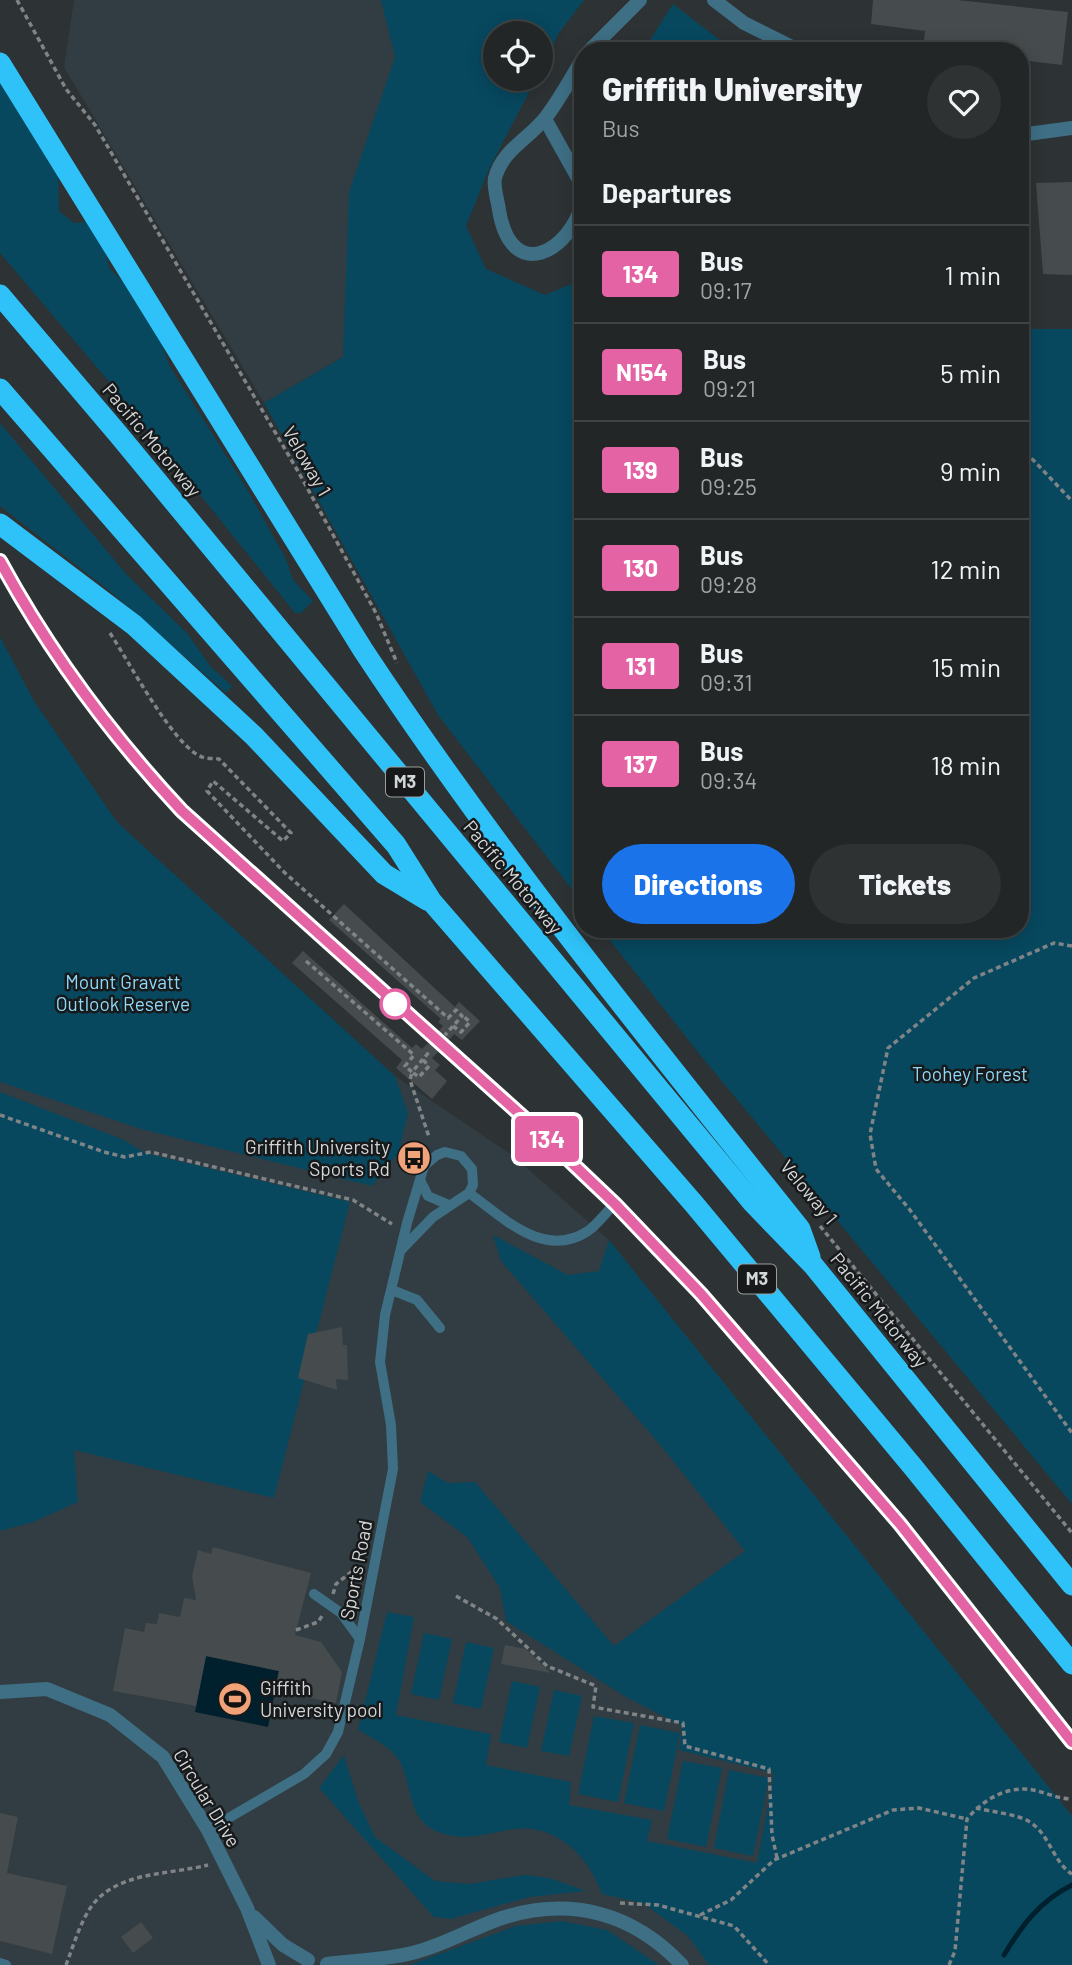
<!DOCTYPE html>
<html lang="en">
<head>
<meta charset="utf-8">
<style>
  :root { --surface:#222627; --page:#2e3233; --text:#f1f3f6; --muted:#a2a5a7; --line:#3f4344; --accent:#1a73e8 }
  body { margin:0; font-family:Barlow,sans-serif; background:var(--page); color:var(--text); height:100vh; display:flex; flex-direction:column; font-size:26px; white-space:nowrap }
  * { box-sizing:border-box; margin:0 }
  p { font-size:23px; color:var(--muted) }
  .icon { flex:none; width:38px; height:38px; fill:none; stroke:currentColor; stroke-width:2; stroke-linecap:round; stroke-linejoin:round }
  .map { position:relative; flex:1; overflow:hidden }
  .sheet { position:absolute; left:574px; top:42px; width:455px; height:896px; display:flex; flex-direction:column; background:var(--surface); border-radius:28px; box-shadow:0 4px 18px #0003,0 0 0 2px var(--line) }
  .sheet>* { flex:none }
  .badge { padding:0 14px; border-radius:5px; font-size:24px; line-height:46px }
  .controls { position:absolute; left:483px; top:21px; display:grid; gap:14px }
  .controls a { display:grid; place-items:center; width:70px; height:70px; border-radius:50%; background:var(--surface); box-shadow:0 4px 18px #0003,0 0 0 2px var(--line); font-size:35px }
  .map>.badge { position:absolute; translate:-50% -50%; box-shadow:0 0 0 4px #fff }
  h2 { padding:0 28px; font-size:26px; line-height:63px }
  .round { display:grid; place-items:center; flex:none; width:74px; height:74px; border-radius:37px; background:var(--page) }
  .head { display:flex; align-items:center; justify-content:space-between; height:119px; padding:0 28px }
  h1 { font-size:33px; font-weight:800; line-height:52px }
  .primary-button { display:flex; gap:14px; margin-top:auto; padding:14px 28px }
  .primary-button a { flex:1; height:80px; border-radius:42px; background:var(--accent); color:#fff; font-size:28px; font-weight:800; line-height:80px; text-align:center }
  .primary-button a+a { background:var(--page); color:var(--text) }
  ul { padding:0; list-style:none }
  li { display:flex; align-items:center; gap:21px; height:98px; padding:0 28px; border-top:2px solid var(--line) }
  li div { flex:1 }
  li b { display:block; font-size:26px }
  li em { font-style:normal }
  li .badge { min-width:77px; font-weight:700; text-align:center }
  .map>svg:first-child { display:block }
</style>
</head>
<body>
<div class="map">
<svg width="1072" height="1965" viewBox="0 0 1072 1965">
  <rect width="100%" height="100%" fill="#2d3234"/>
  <g fill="#313d42">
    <polygon points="74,0 383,0 401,51 343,357 264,403 64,67"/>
    <polygon points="0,919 395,1076 512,1155 609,1240 1072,1816 1072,1965 0,1965"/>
  </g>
  <g fill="#07485f">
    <polygon points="381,0 584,0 559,33 541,69 541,33 495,33 495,79 536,79 489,169 466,226 486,269 545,295 583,279 583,904 438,715 264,403 343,357 349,192 395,57"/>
    <polygon points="673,4 734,51 643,51"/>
    <polygon points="0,81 58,169 59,211 74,223 87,222 105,250 109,268 128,287 161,342 169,365 244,484 286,559 293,580 313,601 301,613 295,613 111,384 0,253"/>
    <polygon points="1020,329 1072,329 1072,1504 701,1056 601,929 1020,929"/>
    <polygon points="0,423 127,575 187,633 211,667 232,686 226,693 111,592 0,506"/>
    <polygon points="0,637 34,701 117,822 395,1076 408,1113 399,1152 372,1186 141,1129 0,1082"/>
    <polygon points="0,1092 124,1140 145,1153 350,1202 274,1498 74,1450 78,1502 33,1522 0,1531"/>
    <path d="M493,1235L568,1275L599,1271L609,1240L1072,1816V1965H709L688,1936L643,1903L602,1894C589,1857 557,1824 515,1829C486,1833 465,1843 436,1831C407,1818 412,1784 400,1762C391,1746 373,1739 358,1730L387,1612L414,1617L396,1715L491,1734L486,1765L571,1782L569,1805L652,1820L647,1841L757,1863L774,1773L679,1750L682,1726L626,1697L506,1621L500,1588L467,1537L420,1502L428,1471L448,1483L475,1482L614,1646L745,1551L662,1447L501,1261Z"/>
    <polygon points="424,1633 452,1639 439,1700 411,1694"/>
    <polygon points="466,1642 494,1648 481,1709 453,1703"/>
    <polygon points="512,1681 540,1687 527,1748 499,1742"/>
    <polygon points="554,1690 582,1696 569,1756 541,1751"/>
    <polygon points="594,1716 634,1723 618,1802 578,1794"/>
    <polygon points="640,1725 680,1733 664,1811 624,1803"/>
    <polygon points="344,1755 358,1801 375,1837 435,1881 470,1884 524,1875 549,1878 586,1891 529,1897 451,1919 434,1917 319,1788"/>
    <polygon points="683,1761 722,1768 706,1847 667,1839"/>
    <polygon points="729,1770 769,1778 753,1856 714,1848"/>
    <polygon points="562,1921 607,1930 659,1965 409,1965 516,1926"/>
  </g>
  <polygon fill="#00202d" points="206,1656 279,1671 268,1727 195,1712"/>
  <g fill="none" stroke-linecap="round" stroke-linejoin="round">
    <path stroke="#00202d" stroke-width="5" d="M1004,1955C1022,1925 1040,1901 1072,1885"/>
  </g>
  <g fill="#464b4d">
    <polygon points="873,0 957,0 1068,12 1062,65 1020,60 1020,51 923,49 925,31 871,24"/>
    <polygon points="1072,182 1072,275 1043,274 1036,183"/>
    <polygon points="344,904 455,1007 459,1002 480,1021 462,1040 454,1034 448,1041 439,1040 437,1033 443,1026 438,1022 441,1019 329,920"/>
    <polygon points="303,951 412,1048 416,1044 422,1049 427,1044 436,1044 438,1052 432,1058 440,1065 435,1070 447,1081 432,1099 396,1068 402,1060 292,963"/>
    <polygon points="342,1327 343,1345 347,1345 348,1380 336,1379 337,1390 298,1378 308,1334"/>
    <polygon points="213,1547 311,1573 295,1635 321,1642 342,1672 336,1703 275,1691 279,1671 206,1656 196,1706 113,1691 125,1628 144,1632 146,1623 157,1624 159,1613 180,1617 184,1598 196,1600 192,1576 198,1550 211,1554"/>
    <polygon points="505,1645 526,1649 551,1673 501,1664"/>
    <polygon points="0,1813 18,1817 7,1873 67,1886 52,1954 0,1941"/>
    <polygon points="141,1922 153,1938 133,1953 121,1937"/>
  </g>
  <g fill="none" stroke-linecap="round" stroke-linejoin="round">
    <g stroke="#808486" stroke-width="3.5" stroke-dasharray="5 3.5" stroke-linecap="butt">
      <polyline points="17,0 66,89 95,125 299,473 376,613 397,663"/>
      <polyline points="1020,446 1072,501"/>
      <path d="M110,633C128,660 174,747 202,757C207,759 214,758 219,759L291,833L283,841L213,781L207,791L285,873L448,1018L456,1010L462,1016L445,1035"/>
      <polyline points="1072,946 1054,943 974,978 888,1048 870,1134 876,1169 910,1210 1072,1433"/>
      <polyline points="306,961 414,1055 405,1066 412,1072 430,1051"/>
      <polyline points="453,1026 461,1032 470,1022 463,1016"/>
      <polyline points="423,1060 429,1066 419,1077 412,1072 410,1080 429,1137"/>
      <polyline points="0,1115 104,1152 125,1157 151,1152 353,1200 392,1224"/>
      <polyline points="820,1226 1072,1533"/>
      <polyline points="333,1594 336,1584 360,1565"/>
      <polyline points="456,1596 497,1619 547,1666 596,1686 593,1707 683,1723 685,1746 769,1769 772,1835 777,1858"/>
      <polyline points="296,1630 318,1622 322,1616"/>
      <path d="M976,1808C992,1812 1017,1814 1030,1822C1050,1835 1053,1862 1072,1874"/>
      <polyline points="620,1903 658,1905 734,1926 769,1965"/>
      <polyline points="700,1915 731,1900 774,1860 893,1810 919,1808 967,1819"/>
      <path d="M66,1965C73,1947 79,1926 89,1910C113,1871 169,1875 208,1865"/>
      <path d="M949,1965L955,1951L967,1819C981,1802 1001,1789 1024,1789C1040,1789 1055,1799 1072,1799"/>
    </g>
    <g stroke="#3e6f84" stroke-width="10">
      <polyline points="0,561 54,653 135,760 182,811 432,1038"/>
      <polyline points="443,1046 615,1204 718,1312 899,1524 1072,1742"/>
      <polyline points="421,1182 428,1196 449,1205"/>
      <path d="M469,1193C504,1218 544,1260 588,1231C598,1224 606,1212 615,1204"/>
      <polyline points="392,1290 417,1300 440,1328"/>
      <polyline points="314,1594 341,1613 360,1639"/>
      <polyline points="208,1830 304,1774 326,1754 338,1732 360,1639 393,1469 391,1425 380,1362 385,1315 407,1223 424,1166 437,1155 445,1152 461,1156 472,1169 473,1185 469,1193 433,1217 401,1250"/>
      <polyline points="0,1963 6,1965"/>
    </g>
    <g stroke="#3e6f84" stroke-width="14">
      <polyline points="714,0 744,23 800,51"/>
      <polyline points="589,51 640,0"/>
      <path d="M583,58C571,78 560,99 546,117C529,139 503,149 495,178C493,187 498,201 499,210C511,284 570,253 583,201"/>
      <polyline points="545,119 583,187"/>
      <polyline points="1020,135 1072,128"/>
      <polyline points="0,1692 47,1689 110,1715 163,1757 208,1830 247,1908 269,1965"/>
      <polyline points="254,1917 283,1945 308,1960"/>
      <path d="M327,1964C355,1960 385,1960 412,1953C443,1946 472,1928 502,1918C571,1896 633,1913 682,1965"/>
    </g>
    <g stroke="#2ec2f8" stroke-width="21">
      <path d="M0,63L363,650C497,853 649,1040 800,1229L810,1257"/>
      <polyline points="0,295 118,434 753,1203 813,1265 1072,1585"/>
      <polyline points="0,389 396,845 432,902 694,1204 913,1467 1072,1664"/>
      <polyline points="0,524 134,625 254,736 384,874 427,900"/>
    </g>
  </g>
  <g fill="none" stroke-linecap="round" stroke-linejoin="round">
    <g stroke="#fff" stroke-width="16">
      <path id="line" d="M0,561C50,653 111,735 182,811L533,1126L615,1204L701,1294L900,1524L1072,1742"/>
    </g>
    <use href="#line" stroke="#e463a4" stroke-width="10"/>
  </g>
  <defs>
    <g id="bus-disc" transform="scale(1.75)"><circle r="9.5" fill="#f0a279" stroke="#17191a"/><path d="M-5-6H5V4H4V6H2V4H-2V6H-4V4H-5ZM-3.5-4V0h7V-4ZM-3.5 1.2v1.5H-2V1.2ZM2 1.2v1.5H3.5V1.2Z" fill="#111"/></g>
    <g id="stadium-disc" transform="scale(1.75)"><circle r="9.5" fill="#f0a279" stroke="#17191a"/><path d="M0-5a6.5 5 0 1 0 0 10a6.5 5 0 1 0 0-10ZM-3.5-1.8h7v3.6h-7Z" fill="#111"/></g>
  </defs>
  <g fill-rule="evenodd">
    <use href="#bus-disc" x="414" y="1158"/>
    <use href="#stadium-disc" x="235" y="1699"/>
  </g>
  <circle fill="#fff" stroke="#e463a4" stroke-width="3.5" cx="395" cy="1004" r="14"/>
  <g text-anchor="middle" stroke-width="5" stroke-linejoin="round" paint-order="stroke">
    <g fill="#17191a" stroke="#9b9e9f" stroke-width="2">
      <rect x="386" y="767.5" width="38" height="29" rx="5"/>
      <rect x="738" y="1264.5" width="38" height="29" rx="5"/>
    </g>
    <g font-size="18" font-weight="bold" fill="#d4d7d8">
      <text x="405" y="788">M3</text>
      <text x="757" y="1285">M3</text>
    </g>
    <g font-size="19" fill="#d4d7d8" stroke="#17191a">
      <text transform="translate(152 440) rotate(50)" y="7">Pacific Motorway</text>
      <text transform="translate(307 461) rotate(60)" y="7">Veloway 1</text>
      <text transform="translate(513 877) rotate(50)" y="7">Pacific Motorway</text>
      <text transform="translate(809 1192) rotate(50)" y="7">Veloway 1</text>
      <text transform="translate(879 1310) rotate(51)" y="7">Pacific Motorway</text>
      <text transform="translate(356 1570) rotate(-79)" y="7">Sports Road</text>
      <text transform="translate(207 1798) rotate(59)" y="7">Circular Drive</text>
    </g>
    <g font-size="19" fill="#8ed9fa" stroke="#17191a">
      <text x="123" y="989">Mount Gravatt<tspan x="123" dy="22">Outlook Reserve</tspan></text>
      <text x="970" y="1081">Toohey Forest</text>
    </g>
    <g font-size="19" fill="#d4d7d8" stroke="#17191a" text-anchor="end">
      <text x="390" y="1154">Griffith University<tspan x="390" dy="22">Sports Rd</tspan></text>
      <text x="260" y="1695" text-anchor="start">Giffith<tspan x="260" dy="22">University pool</tspan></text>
    </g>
  </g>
</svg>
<div class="controls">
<a><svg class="icon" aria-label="locate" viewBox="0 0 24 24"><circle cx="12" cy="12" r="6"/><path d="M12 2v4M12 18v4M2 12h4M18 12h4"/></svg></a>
</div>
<b class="badge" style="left:547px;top:1139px;background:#e463a4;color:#fff">134</b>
<section class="sheet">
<div class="head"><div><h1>Griffith University</h1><p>Bus</p></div><a class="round"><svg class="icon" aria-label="heart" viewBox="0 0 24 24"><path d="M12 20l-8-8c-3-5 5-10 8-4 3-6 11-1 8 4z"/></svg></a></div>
<h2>Departures</h2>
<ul>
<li><span class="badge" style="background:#e463a4;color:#fff">134</span><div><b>Bus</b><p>09:17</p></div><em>1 min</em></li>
<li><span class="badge" style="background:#e463a4;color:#fff">N154</span><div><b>Bus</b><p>09:21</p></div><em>5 min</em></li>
<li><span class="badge" style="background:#e463a4;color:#fff">139</span><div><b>Bus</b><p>09:25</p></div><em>9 min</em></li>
<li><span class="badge" style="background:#e463a4;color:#fff">130</span><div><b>Bus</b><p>09:28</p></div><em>12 min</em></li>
<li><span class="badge" style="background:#e463a4;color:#fff">131</span><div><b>Bus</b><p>09:31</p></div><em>15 min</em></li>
<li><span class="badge" style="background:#e463a4;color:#fff">137</span><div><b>Bus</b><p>09:34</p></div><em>18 min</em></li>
</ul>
<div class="primary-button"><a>Directions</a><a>Tickets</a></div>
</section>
</div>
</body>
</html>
